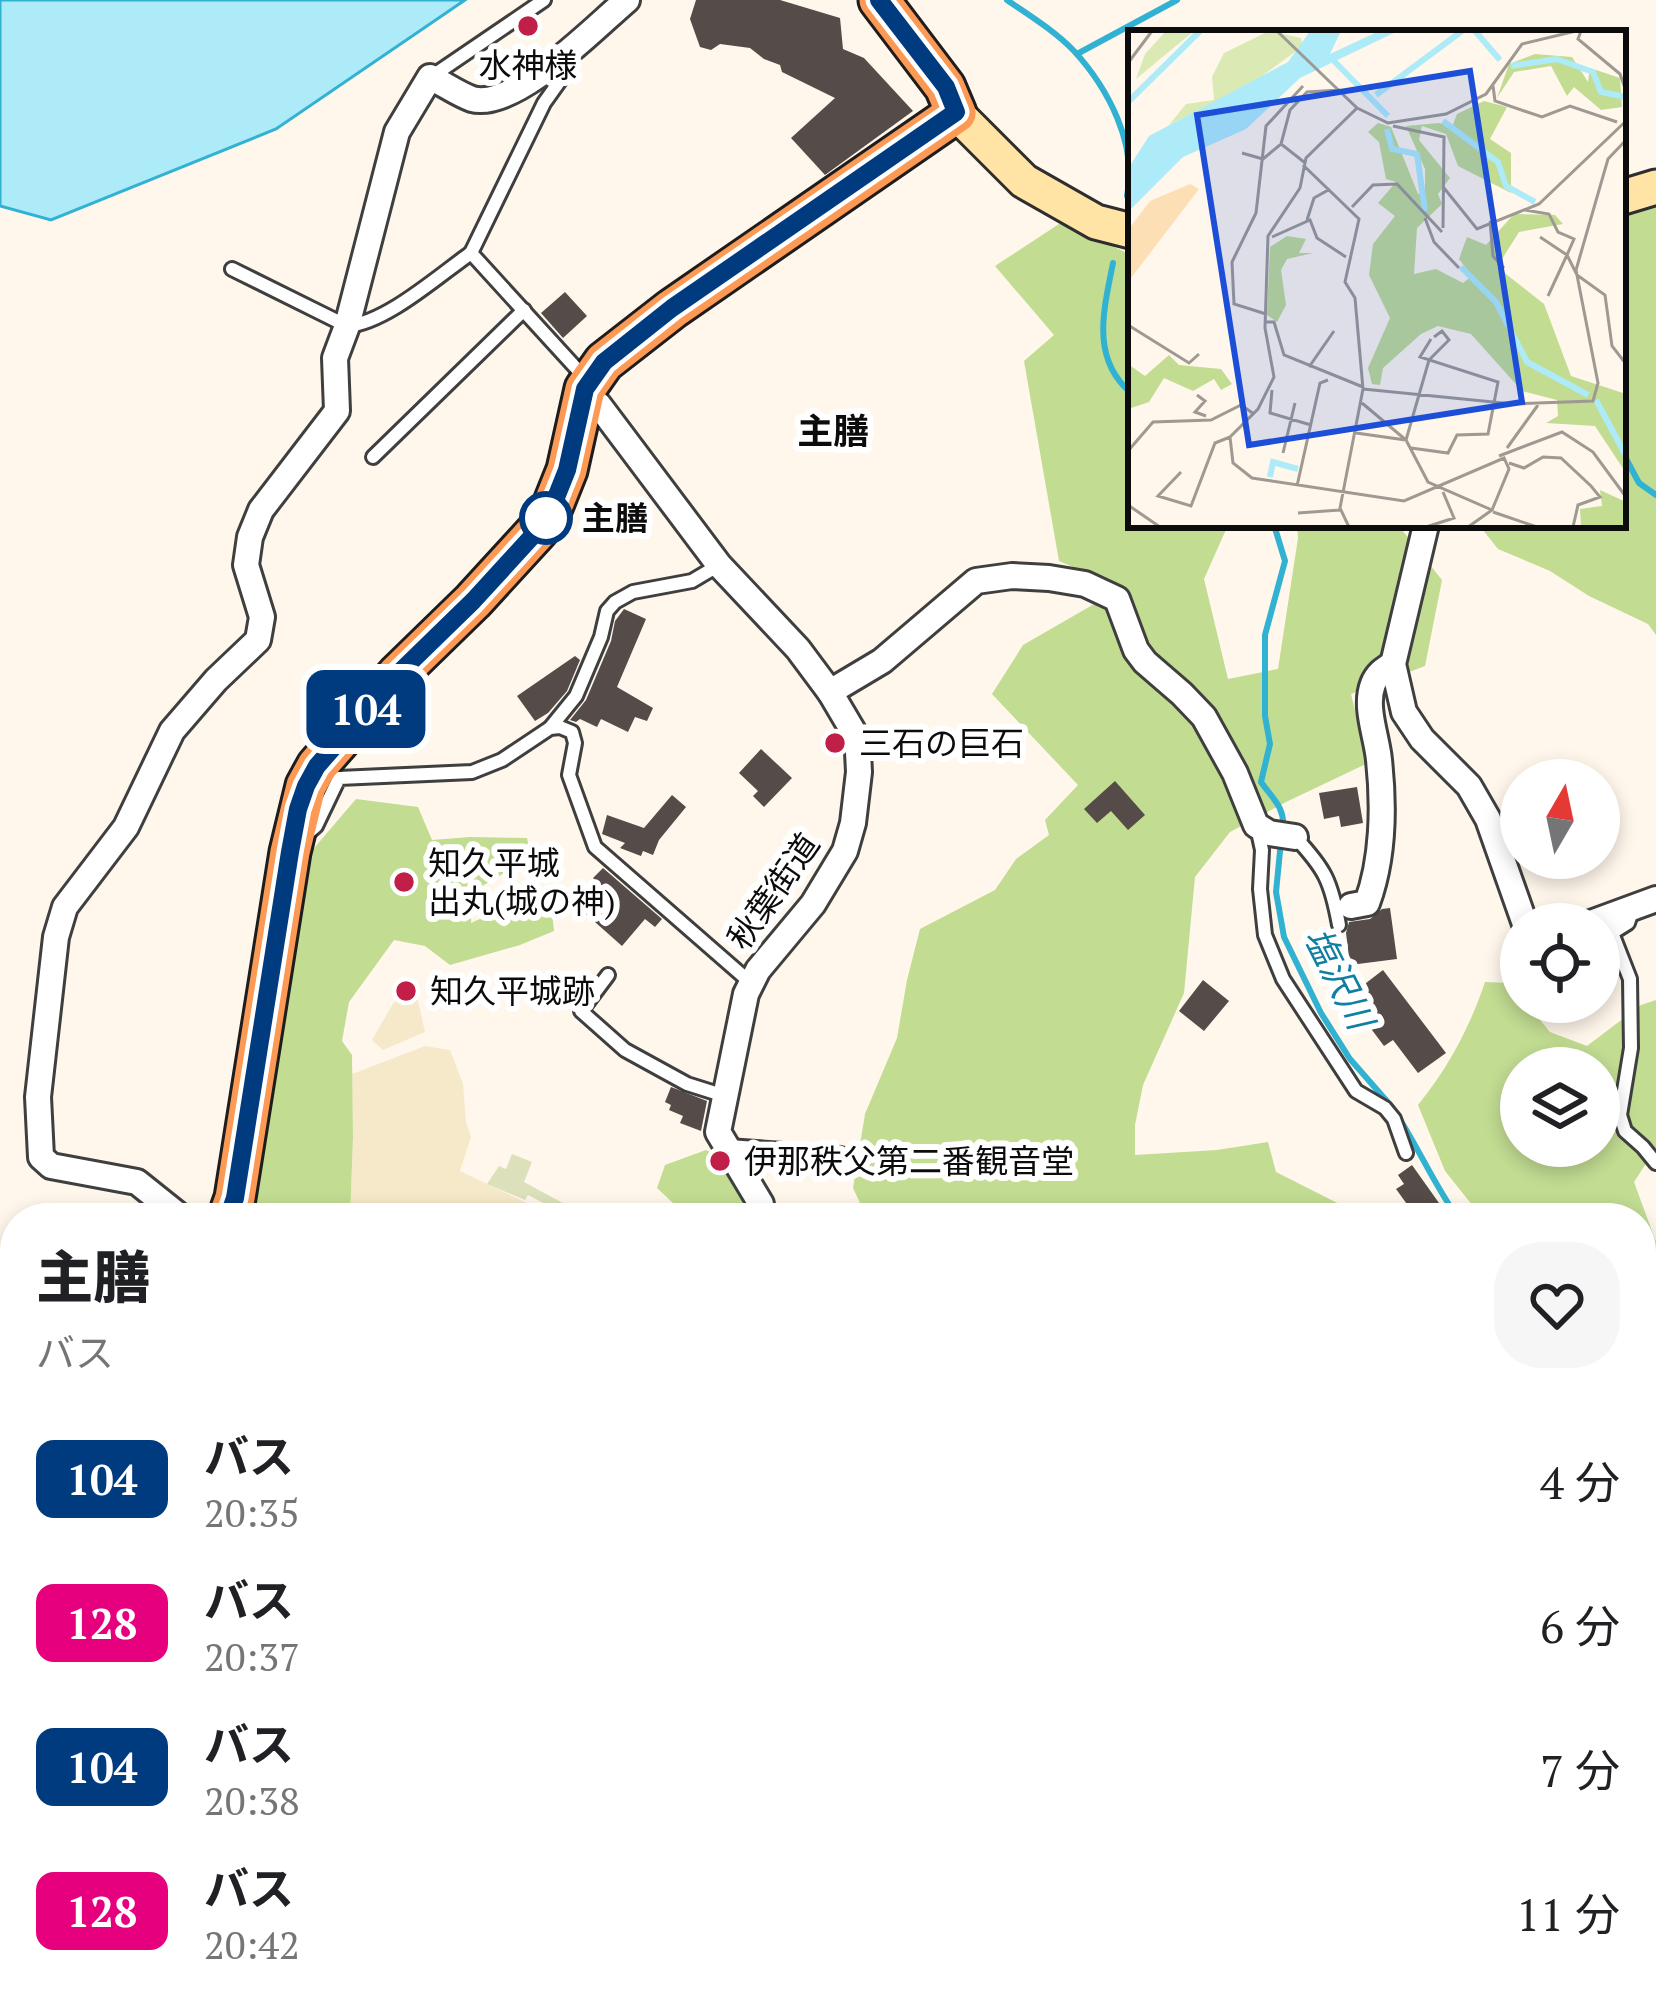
<!DOCTYPE html>
<html lang="ja">
<head>
<meta charset="utf-8">
<style>
  :root { --surface:#fff; --page:#f6f6f6; --text:#202124; --muted:#757577 }
  body { margin:0; font-family:"PT Serif","Noto Sans JP",serif; background:var(--page); color:var(--text); height:100vh; display:flex; flex-direction:column; font-size:45px; white-space:nowrap }
  * { box-sizing:border-box; margin:0 }
  p { font-size:39px; color:var(--muted) }
  .icon { flex:none; width:66px; height:66px; fill:none; stroke:currentColor; stroke-width:2; stroke-linecap:round; stroke-linejoin:round }
  .map { position:relative; flex:1; overflow:hidden }
  .side { position:absolute; left:0px; top:1203px; width:1656px; height:807px; display:flex; flex-direction:column; background:var(--surface); border-radius:48px 48px 0 0; box-shadow:0 6px 18px #0003 }
  .side>* { flex:none }
  .badge { padding:0 24px; border-radius:18px; font-size:42px; line-height:78px }
  .needle { width:78px; rotate:9deg }
  .controls { position:absolute; left:1500px; top:759px; display:grid; gap:24px }
  .controls a { display:grid; place-items:center; width:120px; height:120px; border-radius:50%; background:var(--surface); box-shadow:0 6px 18px #0003; font-size:60px }
  .map>.badge { position:absolute; translate:-50% -50%; box-shadow:0 0 0 6px #fff }
  .round { display:grid; place-items:center; flex:none; width:126px; height:126px; border-radius:48px; background:var(--page) }
  .overview { display:flex; align-items:center; justify-content:space-between; height:204px; padding:0 36px }
  h1 { font-size:57px; font-weight:800; line-height:90px }
  ul { padding:0; list-style:none }
  li { display:flex; align-items:center; gap:36px; height:144px; padding:0 36px }
  li div { flex:1 }
  li b { display:block; font-size:45px }
  li em { font-style:normal }
  li .badge { min-width:132px; font-weight:700; text-align:center }
  .map>svg:first-child { display:block }
</style>
</head>
<body>
<div class="map">
<svg width="1656" height="2008" viewBox="0 0 1656 2008">
  <rect width="100%" height="100%" fill="#fff7eb"/>
  <g fill="#f6e9ca">
    <polygon points="416,992 425,1032 383,1050 372,1040 394,1002"/>
    <polygon points="425,1046 450,1050 463,1084 466,1122 471,1137 460,1171 541,1210 538,1218 350,1218 353,1137 352,1074"/>
  </g>
  <g fill="#c2dc92" fill-rule="evenodd">
    <polygon points="1656,206 1656,635 1648,624 1589,596 1550,571 1498,549 1479,525 1623,525 1623,215"/>
    <polygon points="1062,222 1131,255 1131,315 1127,342 1131,352 1131,525 1228,525 1204,579 1228,679 1278,669 1298,538 1297,525 1398,525 1442,580 1425,666 1351,694 1368,763 1286,802 1230,832 1195,877 1184,993 1143,1085 1135,1125 1135,1155 1217,1150 1268,1142 1276,1172 1367,1218 867,1218 853,1188 865,1114 897,1038 907,980 920,929 995,890 1016,859 1049,835 1045,820 1078,785 992,694 1023,645 1122,588 1059,561 1024,361 1054,335 995,266"/>
    <polygon points="356,799 418,807 432,840 470,837 527,838 531,857 472,892 471,923 519,901 551,904 554,931 520,945 450,965 425,946 394,940 349,1002 342,1041 352,1055 353,1137 350,1218 240,1218 309,854"/>
    <path d="M1485,982L1509,983L1521,997V1002H1525L1550,1032L1587,1046L1641,1005L1656,1000V1148L1634,1182L1656,1242V1932L1641,1910V1218H1467L1477,1211L1445,1171L1418,1105C1448,1068 1470,1027 1485,982ZM1521,1068H1599V1146H1521Z"/>
    <polygon points="706,1150 728,1161 752,1205 744,1218 689,1218 657,1188 665,1165"/>
    <polygon points="15,1873 15,1995 102,1995 93,2008 0,2008 0,1883"/>
  </g>
  <polygon fill="#dce1bc" points="512,1154 532,1162 524,1182 574,1209 571,1218 547,1218 551,1207 528,1195 525,1200 487,1184 499,1166 506,1169"/>
  <polygon fill="#aeebf8" stroke="#32b2d2" stroke-width="3" points="0,0 465,0 276,129 51,220 0,206"/>
  <g fill="none" stroke-linecap="round" stroke-linejoin="round">
    <g stroke="#32b2d2" stroke-width="6">
      <path d="M1007,0C1030,16 1055,31 1074,51C1108,88 1138,145 1127,196"/>
      <polyline points="1077,54 1177,0"/>
      <path d="M1113,263C1104,309 1090,358 1131,393"/>
      <polyline points="1623,453 1639,483 1656,495"/>
      <path d="M1274,525L1285,561L1265,635V716L1270,744L1261,782C1272,798 1285,807 1283,828"/>
      <polyline points="1281,841 1276,892 1284,937 1321,1013 1350,1059 1392,1107"/>
      <path d="M1399,1118C1420,1151 1435,1186 1458,1218"/>
      <polyline points="1641,1503 1648,1525 1644,1572 1656,1611"/>
    </g>
  </g>
  <g fill="#554b48">
    <polygon points="696,0 780,0 840,18 843,49 864,58 913,111 825,175 791,138 835,98 782,72 780,65 764,59 750,48 720,44 711,50 700,47 690,19"/>
    <polygon points="565,292 587,316 563,338 541,313"/>
    <polygon points="624,609 646,619 617,687 653,708 647,721 635,717 628,732 601,719 597,727 580,719 576,722 570,720 586,700 611,641 615,621"/>
    <polygon points="575,656 580,660 567,691 548,713 535,721 517,696"/>
    <polygon points="761,749 792,778 764,807 753,796 758,791 739,773"/>
    <polygon points="1115,781 1145,815 1128,830 1111,811 1097,823 1084,809"/>
    <polygon points="1357,787 1363,823 1341,827 1339,816 1324,819 1319,793"/>
    <polygon points="672,795 686,807 659,840 653,855 643,851 641,856 620,848 625,843 602,834 607,815 644,828"/>
    <polygon points="603,868 662,919 655,927 645,919 622,946 578,907 599,884 593,878"/>
    <polygon points="1390,908 1397,959 1350,965 1346,933 1349,922 1370,919 1382,909"/>
    <polygon points="1383,970 1446,1053 1418,1073 1393,1040 1384,1046 1363,1018 1369,1014 1353,993"/>
    <polygon points="1203,980 1229,1001 1204,1031 1179,1011"/>
    <polygon points="671,1087 707,1101 701,1131 680,1123 683,1116 669,1110 671,1105 665,1102"/>
    <polygon points="1412,1165 1439,1203 1417,1218 1396,1189 1404,1184 1398,1175"/>
    <polygon points="15,1918 15,1983 0,2006 0,1942"/>
  </g>
  <g fill="none" stroke-linecap="round" stroke-linejoin="round">
    <g stroke="#3f3f3f" stroke-width="18">
      <g id="service">
        <polyline points="553,64 564,75 544,103 471,253 586,379"/>
        <polyline points="431,77 544,0"/>
        <path d="M232,269L347,326C386,323 438,276 471,253"/>
        <polyline points="373,457 524,310"/>
        <polyline points="550,728 576,696 601,637 607,611 615,602 633,592 692,581 719,565"/>
        <polyline points="1257,827 1262,850 1260,889 1265,935 1283,979 1356,1091 1385,1108 1394,1119 1406,1153"/>
        <polyline points="307,834 316,826 339,778 472,772 502,760 550,728 560,727 572,732 575,743 569,775 595,847 751,983"/>
        <path d="M1295,837C1325,869 1331,881 1339,925"/>
        <polyline points="1632,911 1628,923 1612,933 1630,979 1631,1048 1620,1115 1625,1131 1643,1147 1656,1163"/>
        <polyline points="608,975 581,1011 625,1050 687,1084 725,1096"/>
        <polyline points="728,1146 841,1154"/>
        <polyline points="232,2008 237,1995"/>
        <polyline points="362,2008 367,1995"/>
        <polyline points="1481,2008 1486,1995"/>
      </g>
    </g>
    <g stroke="#3f3f3f" stroke-width="30">
      <g id="minor">
        <polyline points="583,397 598,404 719,565 798,649 830,692 853,731 858,752 859,772 853,823 845,851 813,904 758,970 746,994 718,1132 761,1204 762,1218"/>
        <polyline points="1426,525 1393,664 1404,712 1422,739 1469,786 1488,819 1525,924"/>
        <polyline points="830,692 882,661 976,581 1012,576 1049,578 1085,584 1117,599 1136,650 1145,662 1182,694 1204,717 1235,773 1256,825 1269,833 1295,837"/>
        <path d="M1351,906L1367,903C1383,860 1384,806 1379,760C1377,737 1364,707 1373,684C1377,674 1384,669 1393,664"/>
        <polyline points="1588,924 1656,899"/>
        <path d="M182,1218L137,1182L51,1166L41,1157L38,1097L56,937L65,907L126,827L172,731L216,680L258,640L262,617L246,565L250,537L261,510L337,411L335,358L347,326L397,132L430,77C444,84 458,94 472,99C514,111 595,27 627,0"/>
        <polyline points="816,1995 829,2008"/>
        <polyline points="1544,1995 1587,2008"/>
        <polyline points="653,2008 658,1995"/>
        <polyline points="994,2008 999,1995"/>
      </g>
    </g>
    <g stroke="#2e2e2e" stroke-width="39">
      <g id="secondary">
        <polyline points="956,113 1024,181 1096,222 1131,231"/>
        <polyline points="1623,197 1656,187"/>
      </g>
    </g>
    <g stroke="#1d1d1d" stroke-width="42">
      <polyline id="primary" points="0,1769 15,1777"/>
    </g>
    <g stroke="#1d1d1d" stroke-width="45">
      <g id="trunk">
        <polyline points="228,1218 235,1198 290,852 306,786 317,766 398,674 473,601 538,530 551,510 567,470 585,389 604,362 672,309 956,113 945,87 879,0"/>
        <polyline points="0,1863 15,1853"/>
      </g>
    </g>
    <use href="#service" stroke="#fff" stroke-width="12"/>
    <use href="#minor" stroke="#fff" stroke-width="24"/>
    <use href="#secondary" stroke="#ffe4a6" stroke-width="33"/>
    <use href="#primary" stroke="#feb75c" stroke-width="36"/>
    <use href="#trunk" stroke="#fc9955" stroke-width="39"/>
  </g>
  <g fill="none" stroke-linecap="round" stroke-linejoin="round">
    <g stroke="#fff" stroke-width="27">
      <polyline id="line" points="228,1218 235,1198 290,852 298,809 306,786 317,766 398,674 473,601 538,530 551,510 567,470 585,389 604,362 672,308 956,112 946,87 879,0"/>
    </g>
    <use href="#line" stroke="#003b80" stroke-width="18"/>
  </g>
  <g fill="#c11f47" stroke="#fff" stroke-width="4.5">
    <circle cx="528" cy="26" r="12"/>
    <circle cx="835" cy="743" r="12"/>
    <circle cx="404" cy="882" r="12"/>
    <circle cx="406" cy="991" r="12"/>
    <circle cx="720" cy="1161" r="12"/>
  </g>
  <circle fill="#fff" stroke="#003b80" stroke-width="6" cx="546" cy="518" r="24"/>
  <g text-anchor="middle" stroke-width="12" stroke-linejoin="round" paint-order="stroke">
    <g font-size="33" fill="#0c0c0c" stroke="#fff" text-anchor="start">
      <text x="528" y="77" text-anchor="middle">水神様</text>
      <text x="859" y="755">三石の巨石</text>
      <text x="428" y="875">知久平城<tspan x="428" dy="38">出丸(城の神)</tspan></text>
      <text x="430" y="1003">知久平城跡</text>
      <text x="744" y="1173">伊那秩父第二番観音堂</text>
    </g>
    <g font-size="33" font-weight="bold" fill="#0c0c0c" stroke="#fff" text-anchor="start">
      <text x="582" y="530">主膳</text>
    </g>
    <g font-size="33" fill="#0c0c0c" stroke="#fff">
      <text transform="translate(773 891) rotate(-55)" y="12">秋葉街道</text>
    </g>
    <g font-size="36" font-weight="bold" fill="#0c0c0c" stroke="#fff">
      <text x="833" y="444">主膳</text>
    </g>
    <g font-size="36" font-style="italic" fill="#117fa2" stroke="#fff">
      <text transform="translate(1339 978) rotate(63)" y="13">塩沢川</text>
    </g>
  </g>
  <g transform="translate(1128 30)">
    <rect width="498" height="498" fill="#fff7eb"/>
    <path d="M38,1H66L8,49L17,24ZM141,1L173,8L175,16L126,52L41,95L58,74L86,70L84,47L96,23Z" fill="#dbeab4"/>
    <path d="M407,24L444,27L460,52L462,38L492,48L494,77L473,80L446,57L439,66L423,36L386,42L369,68L381,34ZM356,71L379,77L362,109L383,123V163L330,136L318,104L294,96L291,110L322,148L310,164L314,174L289,198L286,244L308,239L335,253L344,246L331,229L339,207L358,215L386,184L427,185L435,194L391,202L369,237L416,274L443,346L498,364V443L467,396L418,393L430,386L429,370L394,361L343,304L310,296L293,304L255,338L252,355L244,354L240,338L262,288L241,245L245,214L267,186L250,173L268,152L258,149L251,112L240,102L250,93L263,97L290,164L297,161V139L278,96L311,93L324,97L329,84ZM159,206L178,209L171,223H185L159,229L153,240L158,275L149,292L139,285L142,217ZM41,325L51,335L93,339L104,354L93,360L86,349L65,361L36,348L21,372L0,379V334L17,346ZM472,460L498,472V497H453L452,479L474,476Z" fill="#c2dc92"/>
    <path d="M62,154L71,159L0,252V200L22,171Z" fill="#fddfb5"/>
    <path d="M182,1H213L202,24L251,1H270L172,48L118,99L55,127L0,182V139L21,106L160,32Z" fill="#aeebf8"/>
    <path fill="none" stroke="#aeebf8" stroke-width="6" d="M347,1L372,30M206,31L260,86M383,36L429,29L465,42L473,62L498,67M248,65L334,1M0,72L72,1M315,91L370,132L378,156L407,172M259,99L264,119L289,124L297,181M333,237L368,272L399,332L460,365M468,370L498,426M142,447L145,432L170,439"/>
    <path fill="none" stroke="#9e9992" stroke-width="3" d="M149,1L229,78L178,128L172,158L140,206L137,298L146,347L130,379L102,407L105,433L124,448L276,471L376,428L381,439L364,480L340,497M453,1L450,9L492,44L498,61M0,33L24,1M365,56L367,71L414,87L442,76L489,92M229,78L260,93L318,84L358,64L394,14L448,1M265,96L316,107L315,198M114,123L135,129L153,114M176,132L153,114L162,80L179,62L212,60M175,135L231,189L217,252L227,268L235,359L212,478L221,497M316,158L349,199L411,174L498,91M224,177L245,155L269,154L314,202M397,180L421,184L430,202L446,209L439,225L449,245L477,265L484,316L498,334M297,188L306,212L331,238M179,190L186,168L202,159M362,191L365,226L376,238M144,207L182,190L189,208L218,227M412,207L439,225L420,266M138,284L106,274L104,232L128,183L138,96L175,56M137,292H146L156,325L235,357M0,295L61,333L71,324M181,337L206,301M235,359L385,374L465,371L470,353L448,240L480,129L498,110M144,360L142,383L183,395M69,365L77,371L67,382L78,386M234,373L278,410L300,452L364,480M228,403L278,410L301,330L321,310L314,301L306,307M283,418L320,423L329,405L360,404L370,352L292,327L303,309M379,418L410,375M0,421L25,392L83,390L113,375L126,384M155,423L167,373M371,426L434,402L465,422L498,467M381,433L396,438L415,427L433,428L463,456L472,467L450,475L445,497M53,442L30,466L63,476L87,413L102,407M169,456L192,353L200,350M0,475L32,497M365,482L409,497M170,483L212,480M298,497L326,488L315,462"/>
    <path fill="#1d4ed8" fill-opacity="0.15" stroke="#1d4ed8" stroke-width="6" d="M342,41L394,372L121,415L69,85Z"/>
    <rect width="498" height="498" fill="none" stroke="#0c0c0c" stroke-width="6"/>
  </g>
</svg>
<div class="controls">
<a><svg class="needle" viewBox="-14 -14 28 28"><path d="M0-13l5 13h-10z" fill="#e53935"/><path d="M0 13l5-13h-10z" fill="#757577"/></svg></a>
<a><svg class="icon" aria-label="locate" viewBox="0 0 24 24"><circle cx="12" cy="12" r="6"/><path d="M12 2v4M12 18v4M2 12h4M18 12h4"/></svg></a>
<a><svg class="icon" aria-label="layers" viewBox="0 0 24 24"><path d="M12 4l9 5-9 5-9-5zM3 14l9 5 9-5"/></svg></a>
</div>
<b class="badge" style="left:366px;top:709px;background:#003b80;color:#fff">104</b>
<section class="side">
<div class="overview"><div><h1>主膳</h1><p>バス</p></div><a class="round"><svg class="icon" aria-label="heart" viewBox="0 0 24 24"><path d="M12 20l-8-8c-3-5 5-10 8-4 3-6 11-1 8 4z"/></svg></a></div>
<ul>
<li><span class="badge" style="background:#003b80;color:#fff">104</span><div><b>バス</b><p>20:35</p></div><em>4 分</em></li>
<li><span class="badge" style="background:#e6007e;color:#fff">128</span><div><b>バス</b><p>20:37</p></div><em>6 分</em></li>
<li><span class="badge" style="background:#003b80;color:#fff">104</span><div><b>バス</b><p>20:38</p></div><em>7 分</em></li>
<li><span class="badge" style="background:#e6007e;color:#fff">128</span><div><b>バス</b><p>20:42</p></div><em>11 分</em></li>
</ul>
</section>
</div>
</body>
</html>
